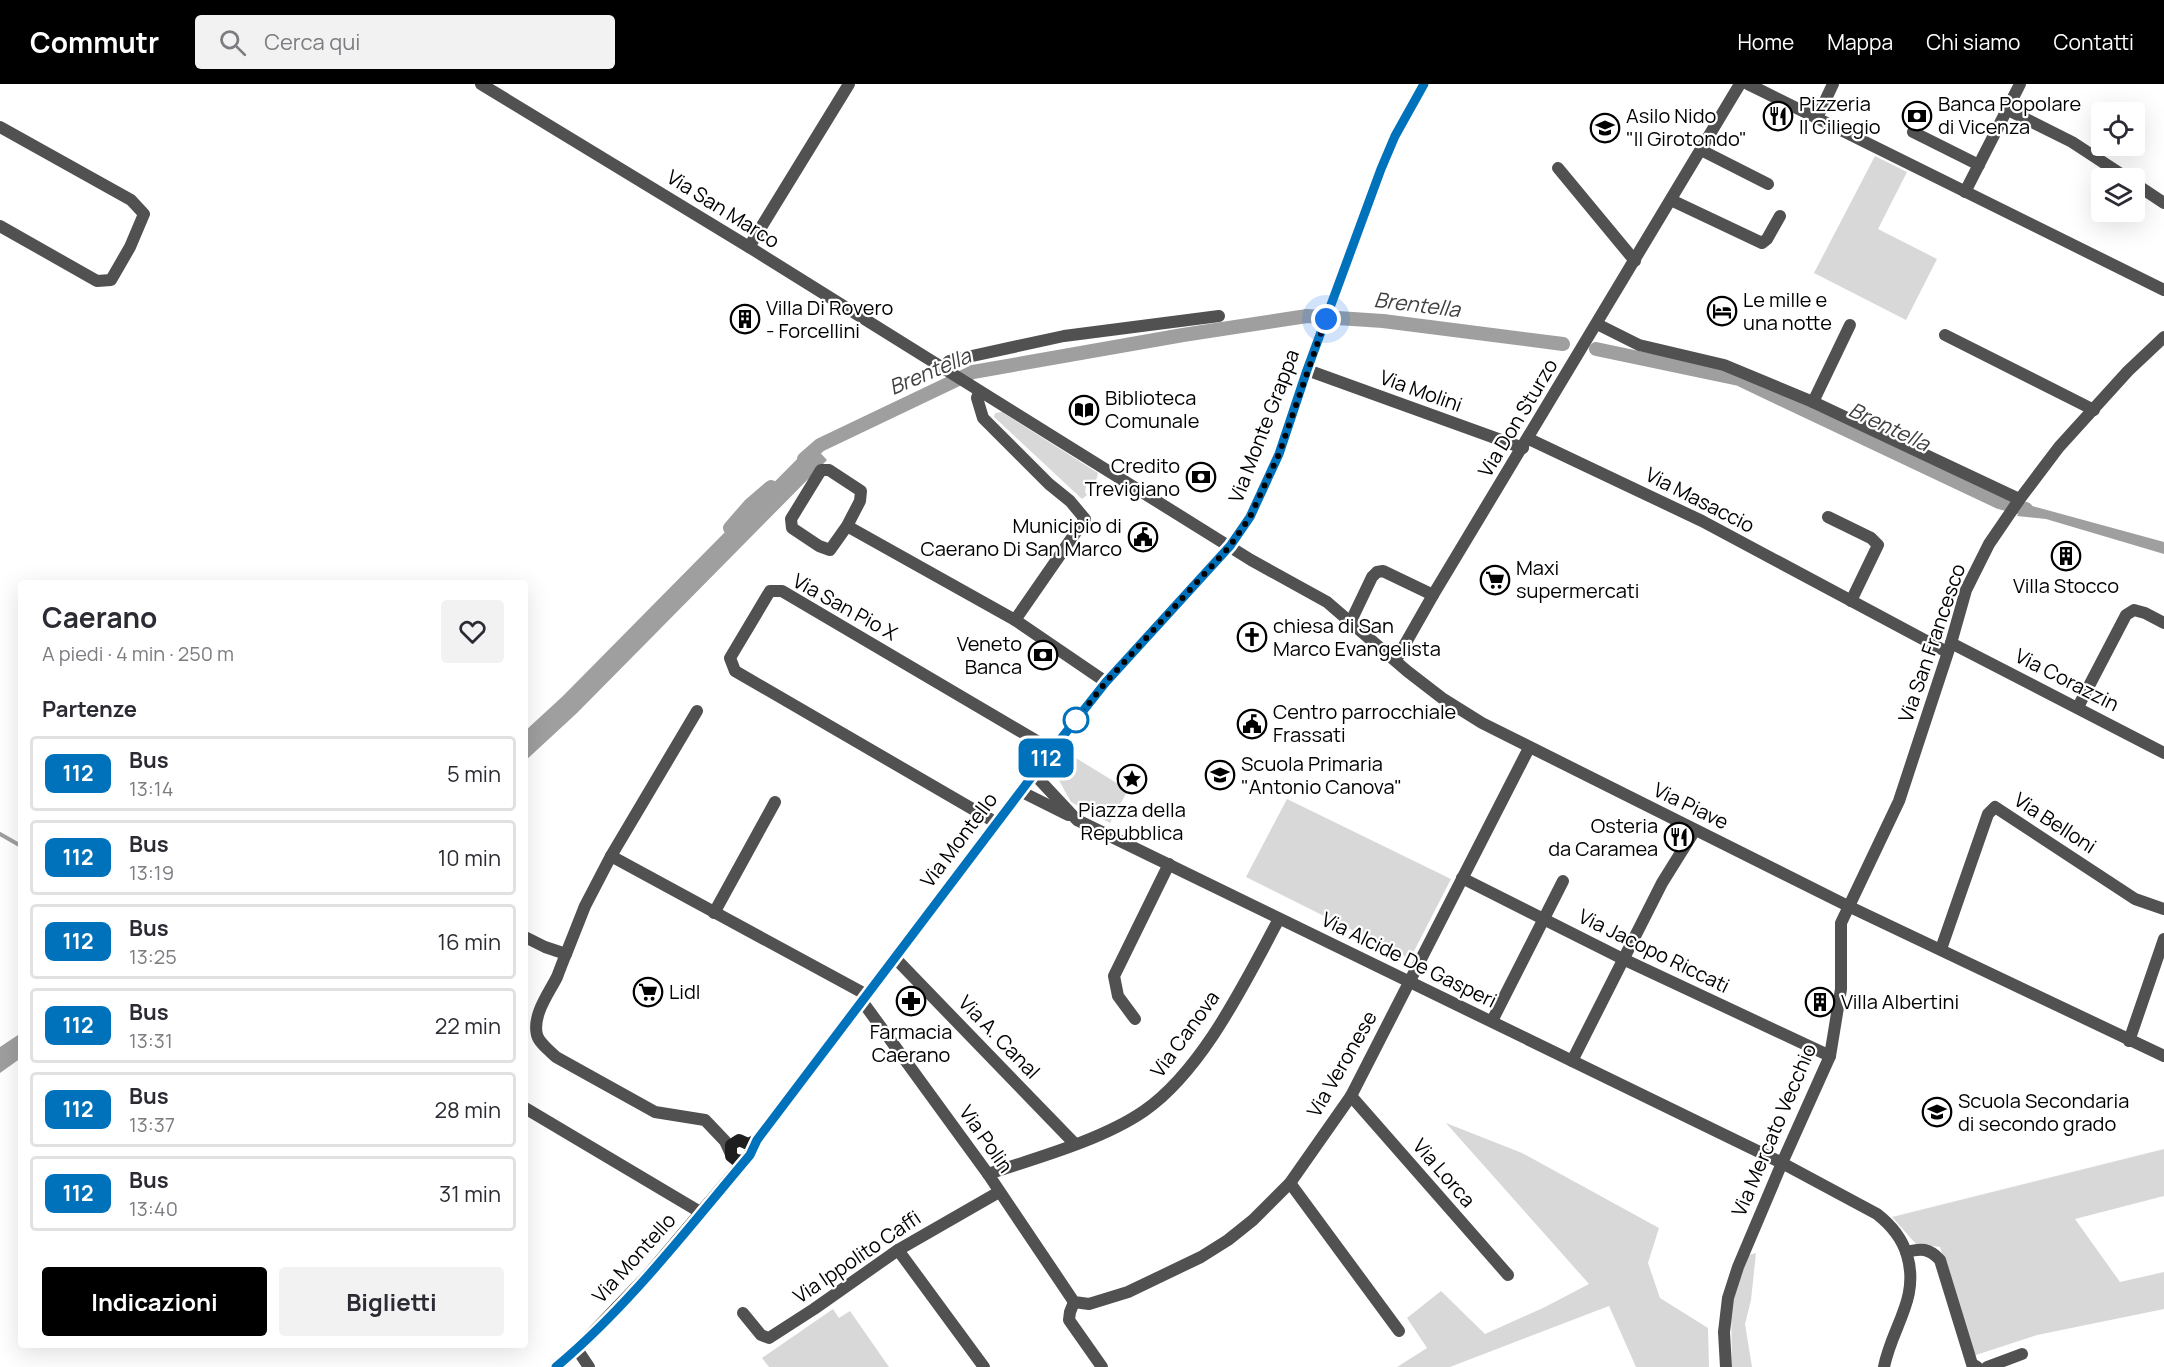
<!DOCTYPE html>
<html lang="it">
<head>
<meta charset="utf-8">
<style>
  :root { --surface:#fff; --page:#f2f2f3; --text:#2b2b33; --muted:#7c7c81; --line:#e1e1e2; --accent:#000 }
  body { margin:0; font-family:Manrope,sans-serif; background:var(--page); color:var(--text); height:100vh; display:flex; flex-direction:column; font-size:22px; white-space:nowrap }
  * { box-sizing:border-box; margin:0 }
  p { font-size:20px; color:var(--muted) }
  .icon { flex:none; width:33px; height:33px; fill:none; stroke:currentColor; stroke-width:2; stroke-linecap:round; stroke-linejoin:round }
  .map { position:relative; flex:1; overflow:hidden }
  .side { position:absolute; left:18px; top:496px; width:510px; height:768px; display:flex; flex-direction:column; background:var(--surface); border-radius:6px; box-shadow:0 6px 24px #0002 }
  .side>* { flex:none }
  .badge { padding:0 12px; border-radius:9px; font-size:21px; line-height:39px }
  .tools { position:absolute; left:2091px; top:18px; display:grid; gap:12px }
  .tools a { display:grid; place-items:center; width:54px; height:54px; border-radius:6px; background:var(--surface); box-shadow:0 6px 24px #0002; font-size:30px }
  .you { position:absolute; width:30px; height:30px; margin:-15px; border:4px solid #fff; border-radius:50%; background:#1a73e8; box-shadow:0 0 0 9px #1a73e833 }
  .map>.badge { position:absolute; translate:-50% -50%; box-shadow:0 0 0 3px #fff }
  h2 { padding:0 24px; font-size:22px; line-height:54px }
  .round { display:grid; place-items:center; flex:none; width:63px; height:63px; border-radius:6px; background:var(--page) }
  .summary { display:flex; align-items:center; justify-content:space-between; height:102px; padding:0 24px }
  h1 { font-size:28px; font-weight:700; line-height:45px }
  .button { display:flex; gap:12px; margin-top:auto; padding:12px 24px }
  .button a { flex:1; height:69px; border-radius:6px; background:var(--accent); color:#fff; font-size:24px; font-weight:700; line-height:69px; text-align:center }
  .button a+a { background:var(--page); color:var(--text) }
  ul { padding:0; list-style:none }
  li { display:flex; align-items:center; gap:18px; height:75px; margin:0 12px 9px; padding:0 12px; border:3px solid var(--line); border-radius:6px }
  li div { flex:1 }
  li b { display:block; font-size:22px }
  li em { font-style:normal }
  li .badge { min-width:66px; font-weight:700; text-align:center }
  header { display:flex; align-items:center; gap:36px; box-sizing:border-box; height:84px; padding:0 30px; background:var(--accent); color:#fff }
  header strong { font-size:28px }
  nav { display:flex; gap:33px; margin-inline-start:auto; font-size:21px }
  .search { width:420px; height:54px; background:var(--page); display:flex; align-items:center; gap:15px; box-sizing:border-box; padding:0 21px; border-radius:6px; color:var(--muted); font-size:22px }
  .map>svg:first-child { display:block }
</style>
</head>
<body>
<header>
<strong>Commutr</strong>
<div class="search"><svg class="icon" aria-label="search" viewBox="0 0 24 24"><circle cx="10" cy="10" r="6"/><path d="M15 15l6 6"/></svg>Cerca qui</div>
<nav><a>Home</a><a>Mappa</a><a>Chi siamo</a><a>Contatti</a></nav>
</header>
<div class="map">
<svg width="2164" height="1283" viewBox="0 0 2164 1283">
  <rect width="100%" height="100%" fill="#fff"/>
  <g fill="#d8d8d8">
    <polygon points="1875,72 1907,88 1878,145 1937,175 1906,236 1814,189"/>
    <polygon points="1002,328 1098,389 1096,397 1090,397 1086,402 1085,408 1087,411 1082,415 994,333 995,329"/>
    <polygon points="1071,671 1128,706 1110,739 1071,718 1056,691"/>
    <polygon points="1287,715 1451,795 1410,875 1246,793"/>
    <polygon points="1446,1039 1522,1069 1659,1144 1648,1179 1660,1214 1708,1244 1709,1283 1636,1283 1609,1222 1450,1283 1397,1283 1427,1264 1407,1234 1441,1207 1485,1250 1543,1224 1589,1200"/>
    <polygon points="2164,1065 2164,1112 2075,1135 2120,1198 2164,1188 2164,1225 2037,1251 1973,1272 1940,1163 1916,1160 1892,1133"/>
    <polygon points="1756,1169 1751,1216 1745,1240 1752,1283 1732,1283 1731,1221 1735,1205 1749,1171"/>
    <polygon points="833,1225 839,1234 850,1227 889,1283 769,1283 762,1274"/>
  </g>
  <g fill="#9f9f9f">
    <polygon points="812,360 827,376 577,629 525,677 525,647 563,612"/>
    <polygon points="2025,420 2164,458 2164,470 2046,435 2017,432"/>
    <polygon points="21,949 21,974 0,989 0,963"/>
  </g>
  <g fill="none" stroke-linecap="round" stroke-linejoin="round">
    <polyline stroke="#9f9f9f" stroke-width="4" points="0,750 21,762"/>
    <g stroke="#9f9f9f" stroke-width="14">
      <polyline points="1596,265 1739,295 1999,418 2026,425"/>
      <polyline points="804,375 820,361 973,288 1183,251 1307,232 1383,237 1563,260"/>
      <polyline points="730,444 750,421 771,403"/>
    </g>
    <g stroke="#515151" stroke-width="12">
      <polyline points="481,0 749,163 1251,476 1327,518 1407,587 1442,614 1482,639 1848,822 2164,972"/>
      <polyline points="1748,0 2164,206"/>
      <polyline points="2008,26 2072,58 2127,94"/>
      <polyline points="1817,34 1833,0"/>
      <polyline points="0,43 131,116 144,130 130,163 111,196 97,197 0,142"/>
      <polyline points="1913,48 1979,81"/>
      <polyline points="1701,66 1768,100"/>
      <polyline points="1558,84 1635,177"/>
      <polyline points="2134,99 2164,119"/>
      <polyline points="1965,108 2020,0"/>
      <polyline points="1671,116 1762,159 1767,155 1780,132"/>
      <polyline points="749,163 849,0"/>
      <polyline points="1597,240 1639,261 1724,281 1813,318 2019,415"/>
      <polyline points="1945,251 2094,326"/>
      <polyline points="944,285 949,277 1064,252 1219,232"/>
      <polyline points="1307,286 1523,364"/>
      <polyline points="979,308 977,314 983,334 1049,400 1070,417 1085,435 1015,536"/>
      <polyline points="1813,318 1850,241"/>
      <polyline points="1529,355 1702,437 1947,568"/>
      <polyline points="1828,433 1871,454 1878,461 1851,517"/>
      <polyline points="847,442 830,466 819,462 792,444 791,435 821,386 829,386 861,407 860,417 847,442 1015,536 1106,598"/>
      <polyline points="1433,511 1740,0"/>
      <polyline points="1351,537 1372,493 1377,488 1383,487 1433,511 1396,576"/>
      <polyline points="1951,559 2164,669"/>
      <polyline points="2078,623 2126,531 2134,526 2145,529 2164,539"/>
      <path d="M1034,690L1077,736L1782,1079L1877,1130C1891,1141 1902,1154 1907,1171C1920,1215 1892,1242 1884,1283"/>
      <polyline points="1020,707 1068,731"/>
      <polyline points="995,738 735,587 730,574 770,507 782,507 1052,666"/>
      <polyline points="611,772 697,627"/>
      <polyline points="1462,794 1623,875 1830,972"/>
      <polyline points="714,829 775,718"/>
      <polyline points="525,853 545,863 566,870 585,822 611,772 867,911"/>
      <polyline points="1941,865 1988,730 1995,723 2135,815 2164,825"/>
      <path d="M566,870C563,877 560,885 557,893C549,909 532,931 537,951C539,959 550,967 556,973L655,1028L705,1036L725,1057L730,1068"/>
      <polyline points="895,874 1075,1060"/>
      <polyline points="862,917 988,1090 1074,1218 1089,1220 1128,1208 1201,1173 1228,1156 1253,1136 1290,1099 1351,1012 1529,664"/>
      <polyline points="1135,935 1118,912 1114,892 1169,780"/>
      <polyline points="1492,937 1563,797"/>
      <polyline points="2129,957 2164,855"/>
      <polyline points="1572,977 1662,799 1695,746"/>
      <polyline points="1351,1012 1508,1191"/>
      <polyline points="525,1024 700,1128"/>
      <path d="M988,1090C1036,1074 1102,1056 1144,1027C1203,986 1245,898 1279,835"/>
      <polyline points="1290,1099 1399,1247"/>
      <polyline points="898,1166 984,1283"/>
      <path d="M1906,1168C1921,1164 1929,1164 1940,1176L1972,1280L1977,1283"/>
      <polyline points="1074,1218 1070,1228 1069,1236 1102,1283"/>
      <polyline points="743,1229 761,1251 769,1254 814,1225 898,1166 999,1108"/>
      <polyline points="577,1265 589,1283"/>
      <polyline points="1726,1283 1724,1248 1728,1214 1738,1183 1782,1079 1830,972 1841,905 1841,839 1899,717 1951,559 1966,506 1989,460 2019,416 2059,363 2128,287 2164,253"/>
      <polyline points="1987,1283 2022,1270"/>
    </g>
    <g stroke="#1e1e1e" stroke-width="12">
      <polyline points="743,1077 736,1076 731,1072 731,1061 739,1056 748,1060 757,1056"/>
      <polyline points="556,1283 577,1265 646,1193 749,1071 757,1056 1052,666 1106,598 1230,462 1250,433 1279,370 1307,286 1381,85 1395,52 1424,0"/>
    </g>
  </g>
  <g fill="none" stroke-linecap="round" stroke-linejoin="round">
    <g stroke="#fff" stroke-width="14">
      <path id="line" d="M556,1283C629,1222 689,1143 750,1071L757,1056L1052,666L1106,598L1230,462L1250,433L1279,370L1307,286L1381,85L1395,52L1424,0"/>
    </g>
    <use href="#line" stroke="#0072bc" stroke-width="9"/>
    <polyline stroke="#000" stroke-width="6" stroke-dasharray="0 10.8" points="1076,636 1106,598 1230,462 1250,433 1279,370 1326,235"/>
  </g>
  <defs>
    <g id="restaurant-ring" transform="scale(1.5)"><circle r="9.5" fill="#fff" stroke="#000" stroke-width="1.5"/><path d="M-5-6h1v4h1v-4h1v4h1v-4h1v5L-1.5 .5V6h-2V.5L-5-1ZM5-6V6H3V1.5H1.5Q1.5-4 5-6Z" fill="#000"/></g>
    <g id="bank-ring" transform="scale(1.5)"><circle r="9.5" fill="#fff" stroke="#000" stroke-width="1.5"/><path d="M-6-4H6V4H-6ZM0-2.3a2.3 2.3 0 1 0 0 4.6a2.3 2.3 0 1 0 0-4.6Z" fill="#000"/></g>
    <g id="school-ring" transform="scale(1.5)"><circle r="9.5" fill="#fff" stroke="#000" stroke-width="1.5"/><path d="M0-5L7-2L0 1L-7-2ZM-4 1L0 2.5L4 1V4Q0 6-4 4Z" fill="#000"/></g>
    <g id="hotel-ring" transform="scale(1.5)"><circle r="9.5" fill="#fff" stroke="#000" stroke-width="1.5"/><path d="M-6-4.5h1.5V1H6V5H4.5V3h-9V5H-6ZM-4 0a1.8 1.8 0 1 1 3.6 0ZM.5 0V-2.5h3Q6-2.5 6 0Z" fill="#000"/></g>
    <g id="building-ring" transform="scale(1.5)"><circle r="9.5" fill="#fff" stroke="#000" stroke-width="1.5"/><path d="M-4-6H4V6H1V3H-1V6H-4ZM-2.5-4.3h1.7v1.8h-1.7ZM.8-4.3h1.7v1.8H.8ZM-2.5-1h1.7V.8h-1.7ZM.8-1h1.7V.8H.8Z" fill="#000"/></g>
    <g id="library-ring" transform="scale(1.5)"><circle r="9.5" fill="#fff" stroke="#000" stroke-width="1.5"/><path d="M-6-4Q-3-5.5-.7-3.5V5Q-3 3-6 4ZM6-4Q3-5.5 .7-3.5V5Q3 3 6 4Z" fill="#000"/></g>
    <g id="civic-ring" transform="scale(1.5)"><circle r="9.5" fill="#fff" stroke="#000" stroke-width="1.5"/><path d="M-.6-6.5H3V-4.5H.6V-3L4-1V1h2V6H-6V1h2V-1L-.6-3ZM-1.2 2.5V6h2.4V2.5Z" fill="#000"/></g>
    <g id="supermarket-ring" transform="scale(1.5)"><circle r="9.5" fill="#fff" stroke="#000" stroke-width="1.5"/><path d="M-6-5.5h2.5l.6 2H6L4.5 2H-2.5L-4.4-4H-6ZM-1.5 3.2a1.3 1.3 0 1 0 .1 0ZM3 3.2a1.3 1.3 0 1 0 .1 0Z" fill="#000"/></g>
    <g id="church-ring" transform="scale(1.5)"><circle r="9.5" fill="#fff" stroke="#000" stroke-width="1.5"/><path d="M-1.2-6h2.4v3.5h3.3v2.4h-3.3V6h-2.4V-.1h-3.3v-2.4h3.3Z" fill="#000"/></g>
    <g id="sight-ring" transform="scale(1.5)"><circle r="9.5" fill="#fff" stroke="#000" stroke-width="1.5"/><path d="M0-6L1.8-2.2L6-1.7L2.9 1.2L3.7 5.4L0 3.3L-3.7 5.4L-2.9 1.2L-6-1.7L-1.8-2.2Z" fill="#000"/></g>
    <g id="pharmacy-ring" transform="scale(1.5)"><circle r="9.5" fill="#fff" stroke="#000" stroke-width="1.5"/><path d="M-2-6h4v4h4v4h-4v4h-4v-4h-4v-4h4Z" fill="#000"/></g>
  </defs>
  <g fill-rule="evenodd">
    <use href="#restaurant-ring" x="1778" y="32"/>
    <use href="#bank-ring" x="1917" y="32"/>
    <use href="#school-ring" x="1605" y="44"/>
    <use href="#hotel-ring" x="1722" y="227"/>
    <use href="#building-ring" x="745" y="235"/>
    <use href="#library-ring" x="1084" y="326"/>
    <use href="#bank-ring" x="1201" y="393"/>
    <use href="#civic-ring" x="1143" y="453"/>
    <use href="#building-ring" x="2066" y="472"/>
    <use href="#supermarket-ring" x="1495" y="496"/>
    <use href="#church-ring" x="1252" y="553"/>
    <use href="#bank-ring" x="1043" y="571"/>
    <use href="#civic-ring" x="1252" y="640"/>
    <use href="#school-ring" x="1220" y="691"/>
    <use href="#sight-ring" x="1132" y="695"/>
    <use href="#restaurant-ring" x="1679" y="753"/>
    <use href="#supermarket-ring" x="648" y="908"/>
    <use href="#pharmacy-ring" x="911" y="917"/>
    <use href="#building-ring" x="1820" y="918"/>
    <use href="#school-ring" x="1937" y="1028"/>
  </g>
  <circle fill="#fff" stroke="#0072bc" stroke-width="3" cx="1076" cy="636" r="12"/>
  <g text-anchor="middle" stroke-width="4.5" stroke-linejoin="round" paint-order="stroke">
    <g font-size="20" fill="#000" stroke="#fff" text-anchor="start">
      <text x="1799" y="27">Pizzeria<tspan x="1799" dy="23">Il Ciliegio</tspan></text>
      <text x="1938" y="27">Banca Popolare<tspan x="1938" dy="23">di Vicenza</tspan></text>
      <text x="1626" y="39">Asilo Nido<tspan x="1626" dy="23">"Il Girotondo"</tspan></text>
      <text x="1743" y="223">Le mille e<tspan x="1743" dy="23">una notte</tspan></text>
      <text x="766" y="231">Villa Di Rovero<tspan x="766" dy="23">- Forcellini</tspan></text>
      <text x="1105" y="321">Biblioteca<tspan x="1105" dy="23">Comunale</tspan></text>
      <text x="1180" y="389" text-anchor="end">Credito<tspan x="1180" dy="23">Trevigiano</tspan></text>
      <text x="1122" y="449" text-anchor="end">Municipio di<tspan x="1122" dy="23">Caerano Di San Marco</tspan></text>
      <text x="1516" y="491">Maxi<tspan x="1516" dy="23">supermercati</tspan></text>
      <text x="2066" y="509" text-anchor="middle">Villa Stocco</text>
      <text x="1273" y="549">chiesa di San<tspan x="1273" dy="23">Marco Evangelista</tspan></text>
      <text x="1022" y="567" text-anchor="end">Veneto<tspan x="1022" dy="23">Banca</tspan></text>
      <text x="1273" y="635">Centro parrocchiale<tspan x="1273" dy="23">Frassati</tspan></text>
      <text x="1241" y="687">Scuola Primaria<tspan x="1241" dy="23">"Antonio Canova"</tspan></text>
      <text x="1132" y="733" text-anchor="middle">Piazza della<tspan x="1132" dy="23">Repubblica</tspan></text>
      <text x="1658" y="749" text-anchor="end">Osteria<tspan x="1658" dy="23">da Caramea</tspan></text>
      <text x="669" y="915">Lidl</text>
      <text x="1841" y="925">Villa Albertini</text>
      <text x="911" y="955" text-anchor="middle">Farmacia<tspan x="911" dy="23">Caerano</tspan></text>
      <text x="1958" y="1024">Scuola Secondaria<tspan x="1958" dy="23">di secondo grado</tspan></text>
    </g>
    <g font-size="20" fill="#000" stroke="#fff">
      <text transform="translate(723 125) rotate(32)" y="7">Via San Marco</text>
      <text transform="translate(1421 307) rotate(20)" y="7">Via Molini</text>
      <text transform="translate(1518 334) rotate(-59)" y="7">Via Don Sturzo</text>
      <text transform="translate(1264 342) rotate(-69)" y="7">Via Monte Grappa</text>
      <text transform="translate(1700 416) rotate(27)" y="7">Via Masaccio</text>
      <text transform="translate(845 523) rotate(29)" y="7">Via San Pio X</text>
      <text transform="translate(1932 559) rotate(-71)" y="7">Via San Francesco</text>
      <text transform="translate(2067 596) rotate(27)" y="7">Via Corazzin</text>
      <text transform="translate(1691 722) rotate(26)" y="7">Via Piave</text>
      <text transform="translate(2055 739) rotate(33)" y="7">Via Belloni</text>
      <text transform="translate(959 756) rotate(-53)" y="7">Via Montello</text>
      <text transform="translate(1654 867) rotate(26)" y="7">Via Jacopo Riccati</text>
      <text transform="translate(1409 876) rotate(26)" y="7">Via Alcide De Gasperi</text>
      <text transform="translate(1185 950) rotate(-54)" y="7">Via Canova</text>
      <text transform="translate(999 953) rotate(46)" y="7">Via A. Canal</text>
      <text transform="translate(1342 980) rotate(-60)" y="7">Via Veronese</text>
      <text transform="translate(1774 1046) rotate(-67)" y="7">Via Mercato Vecchio</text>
      <text transform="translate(986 1055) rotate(55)" y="7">Via Polin</text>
      <text transform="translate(1444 1089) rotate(49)" y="7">Via Lorca</text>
      <text transform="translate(857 1173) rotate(-34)" y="7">Via Ippolito Caffi</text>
      <text transform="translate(634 1174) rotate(-48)" y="7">Via Montello</text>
    </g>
    <g font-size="21" font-style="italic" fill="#404040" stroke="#fff">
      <text transform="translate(1417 221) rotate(7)" y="7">Brentella</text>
      <text transform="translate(930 288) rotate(-23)" y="7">Brentella</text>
      <text transform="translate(1889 343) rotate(25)" y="7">Brentella</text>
    </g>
  </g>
</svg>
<div class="tools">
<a><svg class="icon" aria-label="locate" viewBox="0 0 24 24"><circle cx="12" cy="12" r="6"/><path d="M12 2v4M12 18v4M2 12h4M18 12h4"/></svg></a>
<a><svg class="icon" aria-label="layers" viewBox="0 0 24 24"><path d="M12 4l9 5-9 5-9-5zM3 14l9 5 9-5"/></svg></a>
</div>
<div class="you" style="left:1326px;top:235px"></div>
<b class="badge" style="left:1046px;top:674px;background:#0072bc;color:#fff">112</b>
<section class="side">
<div class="summary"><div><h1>Caerano</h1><p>A piedi · 4 min · 250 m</p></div><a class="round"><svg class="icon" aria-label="heart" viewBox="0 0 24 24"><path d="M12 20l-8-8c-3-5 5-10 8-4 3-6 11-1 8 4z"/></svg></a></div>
<h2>Partenze</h2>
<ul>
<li><span class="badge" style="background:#0072bc;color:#fff">112</span><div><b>Bus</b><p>13:14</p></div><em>5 min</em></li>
<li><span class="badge" style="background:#0072bc;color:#fff">112</span><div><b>Bus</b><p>13:19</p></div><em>10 min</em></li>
<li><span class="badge" style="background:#0072bc;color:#fff">112</span><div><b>Bus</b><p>13:25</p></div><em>16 min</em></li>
<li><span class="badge" style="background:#0072bc;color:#fff">112</span><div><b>Bus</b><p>13:31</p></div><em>22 min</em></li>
<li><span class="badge" style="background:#0072bc;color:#fff">112</span><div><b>Bus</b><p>13:37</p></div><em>28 min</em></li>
<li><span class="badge" style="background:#0072bc;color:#fff">112</span><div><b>Bus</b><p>13:40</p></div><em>31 min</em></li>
</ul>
<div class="button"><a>Indicazioni</a><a>Biglietti</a></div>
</section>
</div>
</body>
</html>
